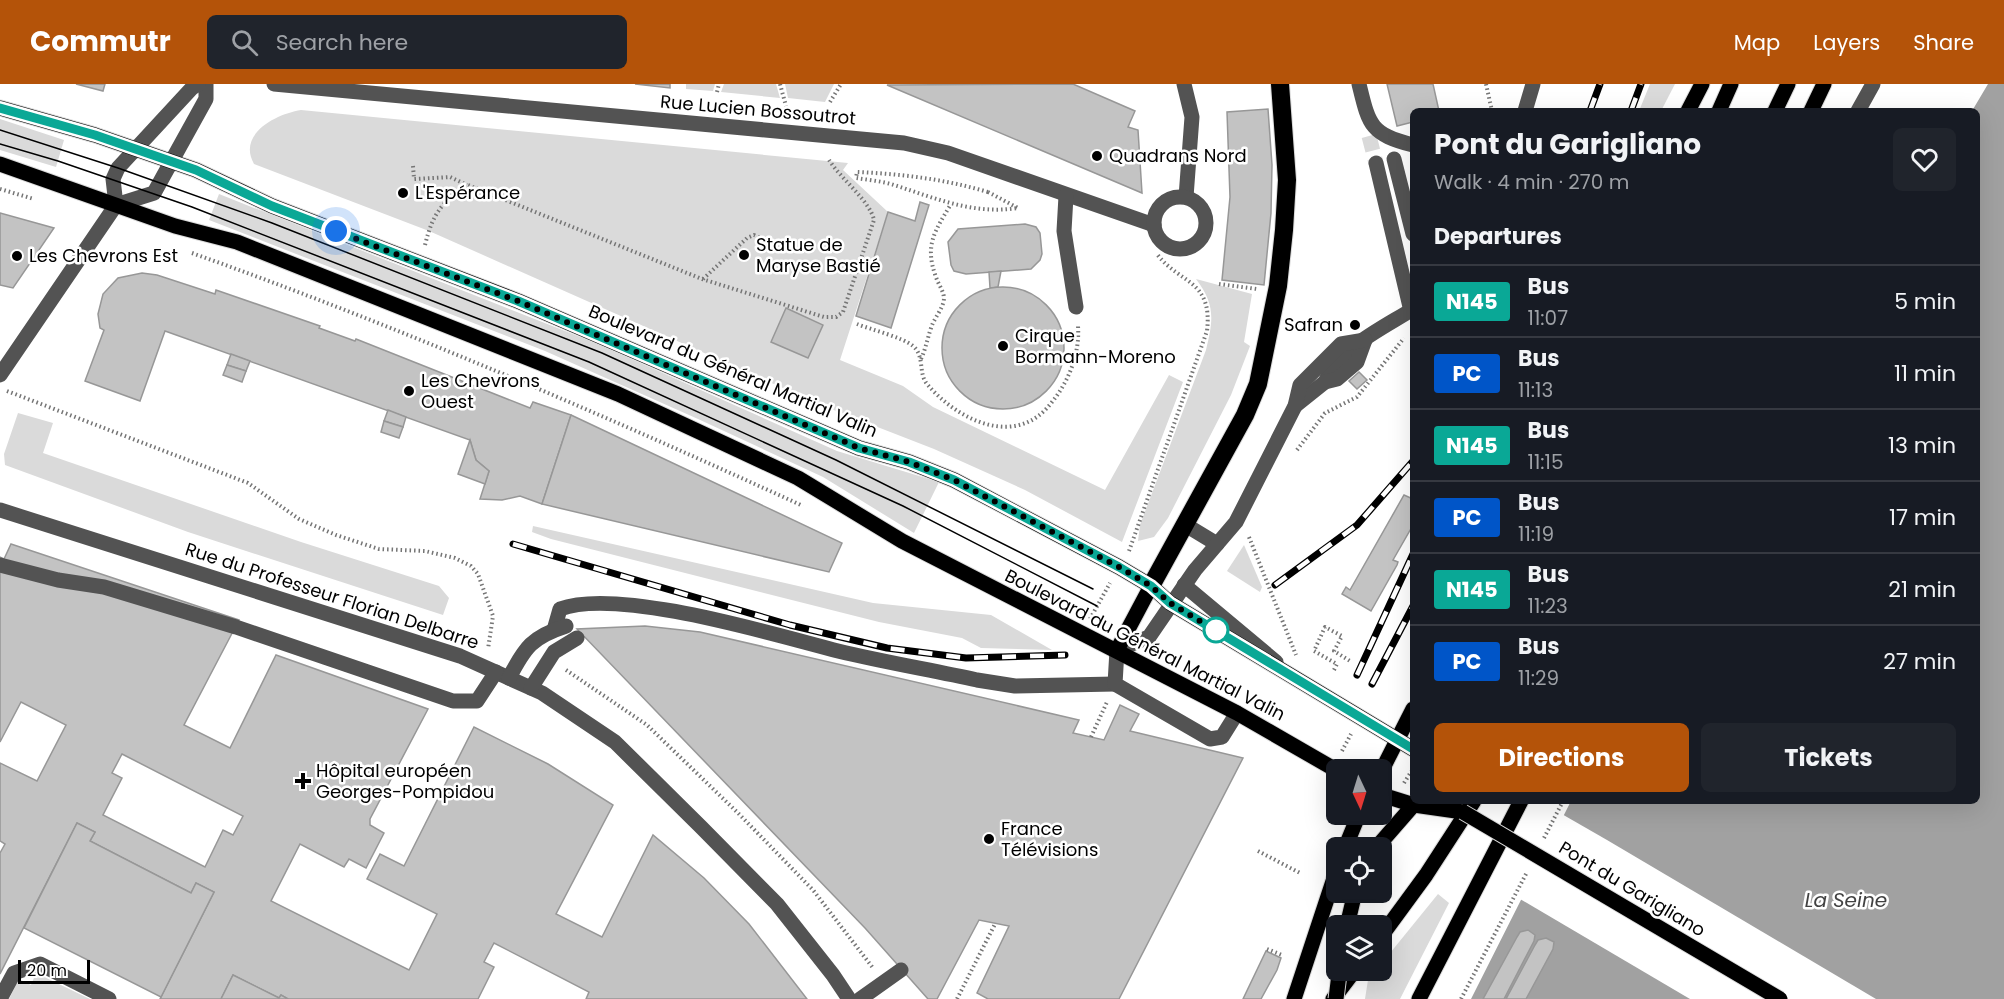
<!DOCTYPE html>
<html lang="en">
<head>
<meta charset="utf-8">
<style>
  :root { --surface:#171b24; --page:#20242c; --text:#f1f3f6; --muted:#9ea1a6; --line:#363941; --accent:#b45309 }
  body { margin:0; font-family:Poppins,sans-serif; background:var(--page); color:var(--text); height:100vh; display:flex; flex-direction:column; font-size:22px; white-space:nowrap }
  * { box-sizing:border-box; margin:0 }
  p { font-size:20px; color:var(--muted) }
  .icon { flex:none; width:33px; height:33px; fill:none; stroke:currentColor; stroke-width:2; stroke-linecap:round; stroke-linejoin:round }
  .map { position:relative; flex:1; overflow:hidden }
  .sheet { position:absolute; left:1410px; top:24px; width:570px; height:696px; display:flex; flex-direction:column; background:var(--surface); border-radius:9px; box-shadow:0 6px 24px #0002 }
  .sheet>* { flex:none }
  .badge { padding:0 12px; border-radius:4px; font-size:21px; line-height:39px }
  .needle { width:39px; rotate:176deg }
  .controls { position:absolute; left:1326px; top:675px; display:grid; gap:12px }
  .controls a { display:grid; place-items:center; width:66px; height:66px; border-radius:9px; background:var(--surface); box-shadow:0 6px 24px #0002; font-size:30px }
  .scale { position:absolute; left:18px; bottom:15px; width:72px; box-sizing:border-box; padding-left:6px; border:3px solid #000; border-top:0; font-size:16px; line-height:21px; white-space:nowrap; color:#000; -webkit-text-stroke:4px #fff; paint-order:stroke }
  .you { position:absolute; width:30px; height:30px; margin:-15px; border:4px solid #fff; border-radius:50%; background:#1a73e8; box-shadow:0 0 0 9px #1a73e833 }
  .map>.badge { position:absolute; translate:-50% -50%; box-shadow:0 0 0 3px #fff }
  h2 { padding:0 24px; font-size:22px; line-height:54px }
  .round { display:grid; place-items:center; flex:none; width:63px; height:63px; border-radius:9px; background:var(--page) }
  .overview { display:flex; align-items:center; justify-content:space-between; height:102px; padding:0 24px }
  h1 { font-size:28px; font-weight:700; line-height:45px }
  .button { display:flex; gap:12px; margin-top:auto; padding:12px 24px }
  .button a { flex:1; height:69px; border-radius:9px; background:var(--accent); color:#fff; font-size:24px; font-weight:700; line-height:69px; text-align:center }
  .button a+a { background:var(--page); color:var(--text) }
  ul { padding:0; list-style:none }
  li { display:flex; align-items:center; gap:18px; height:72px; padding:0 24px; border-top:2px solid var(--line) }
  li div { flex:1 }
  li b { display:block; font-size:22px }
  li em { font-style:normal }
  li .badge { min-width:66px; font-weight:700; text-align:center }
  header { display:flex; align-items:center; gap:36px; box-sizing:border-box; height:84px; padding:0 30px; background:var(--accent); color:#fff }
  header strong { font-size:28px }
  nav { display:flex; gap:33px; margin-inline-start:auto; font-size:21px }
  .search { width:420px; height:54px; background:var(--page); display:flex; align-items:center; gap:15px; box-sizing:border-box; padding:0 21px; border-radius:9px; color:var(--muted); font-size:22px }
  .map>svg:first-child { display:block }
</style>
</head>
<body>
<header>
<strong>Commutr</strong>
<div class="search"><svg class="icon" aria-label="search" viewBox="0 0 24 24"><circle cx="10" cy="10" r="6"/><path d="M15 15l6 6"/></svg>Search here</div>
<nav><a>Map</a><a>Layers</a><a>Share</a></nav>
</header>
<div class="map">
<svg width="2004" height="915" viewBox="0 0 2004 915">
  <rect width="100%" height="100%" fill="#fff"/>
  <g fill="#dadada">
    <polygon points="686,0 715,0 713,7 686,5"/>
    <polygon points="724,0 776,0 780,14 721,8"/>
    <polygon points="785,0 834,0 825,18 788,14"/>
    <polygon points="1650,0 1675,0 1661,27 1639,27"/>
    <path d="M301,26L848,79L843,86L888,128L840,276L903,302L933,323L1105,406L1169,291L1183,298L1122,458L1025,406L934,365L826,323L429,147L254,80C237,50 276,30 301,26Z"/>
    <polygon points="0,35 64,56 56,83 0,66"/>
    <polygon points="219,110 598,260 837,367 939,398 914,449 823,393 698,335 545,267 209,136"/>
    <path d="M1196,195L1252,210L1244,258L1250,262L1231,311L1168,434L1154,453L1138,457L1140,441L1206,266C1213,237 1216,221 1196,195Z"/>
    <polygon points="18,329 53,339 43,369 301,458 439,502 449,514 443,531 188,448 5,381 4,370"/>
    <polygon points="533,442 873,519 991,531 1052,566 981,564 962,554 879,538 551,455 532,448"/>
    <polygon points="1244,461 1262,503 1260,508 1227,487"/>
    <polygon points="1438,810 1449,819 1400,915 1365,915 1368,896 1375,887 1382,886 1382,879"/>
    <polygon points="36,889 90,915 9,915 19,895 31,901"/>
  </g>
  <polygon fill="#a1a1a1" points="1988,0 2004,0 2004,915 1471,915 1571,717 1977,717 1977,27 1972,27"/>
  <polygon fill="#fff" points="1560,729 1607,756 1876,915 1690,915 1520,815"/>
  <g fill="#c3c3c3" stroke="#979797" stroke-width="1.5" fill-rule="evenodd">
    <polygon points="76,0 105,0 103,7"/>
    <polygon points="635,0 670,0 670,4"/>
    <polygon points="1073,0 1135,27 1128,43 1138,46 1142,109 887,1"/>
    <polygon points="1387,0 1433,0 1439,27 1413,27 1413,38 1397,42"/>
    <polygon points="1268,25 1272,81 1271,129 1264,201 1222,196 1230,113 1227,28"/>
    <polygon points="920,118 929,121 891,244 856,232 888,128 915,137"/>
    <polygon points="0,129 54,144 13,204 0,201"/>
    <polygon points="1025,140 1036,143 1040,149 1042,170 1040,176 1031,185 966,190 954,187 951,181 948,158 958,145"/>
    <polygon points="1001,187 998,203 990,204 989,188"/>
    <polygon points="142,189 157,191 215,210 216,206 320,242 319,244 355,257 356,255 530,324 533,318 571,331 542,420 520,412 502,416 480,415 489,387 476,376 470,356 165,247 140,317 85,297 104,246 100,244 98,230 103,210 118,194"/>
    <circle cx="1003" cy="264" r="61"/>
    <polygon points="786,224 823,241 808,274 771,258"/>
    <polygon points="231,270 250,277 246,287 227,281"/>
    <polygon points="227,281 246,287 242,298 223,291"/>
    <polygon points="1359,288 1367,296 1357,305 1349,297"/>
    <polygon points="388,326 406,333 403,343 384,337"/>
    <polygon points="571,331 842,459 829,488 542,420"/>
    <polygon points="384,337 403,343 399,354 381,348"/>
    <polygon points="470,356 476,376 489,387 485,400 458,390"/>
    <polygon points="1404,411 1413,415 1413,441 1393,476 1398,478 1397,481 1371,527 1342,510 1346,503 1350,506"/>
    <path d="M11,460L239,536L184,641L230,664L276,571L428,625L370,735V741L384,749L366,784L349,775L344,783L300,760L271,817L409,886L437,830L367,795L380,770L404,782L474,643L548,680L613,721L556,830L602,853L653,751L704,794L749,840L807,915H586L589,908L494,859L484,878L494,883L478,915H288L281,911L279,914L233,891L221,915H160L214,808L196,799L191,809L90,757L95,748L77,739L0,890V769L5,760L0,757V679L37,697L66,641L21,618L0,658V473L4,475ZM122,670L243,732L233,751L223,746L205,783L103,731L122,694L112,689Z"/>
    <polygon points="645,542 700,548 1079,636 1073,649 1104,656 1120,621 1139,630 1130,647 1243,674 1119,915 988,915 977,909 1009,842 979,836 937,915 928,915 865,844 577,545"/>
    <polygon points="77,739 95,748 90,757 191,809 196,799 214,808 161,913 24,844"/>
    <polygon points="1528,846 1535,851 1534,857 1504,915 1483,915 1517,853 1520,848"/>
    <polygon points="1546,854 1554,858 1553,865 1526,915 1506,915 1535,861 1538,856"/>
    <polygon points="1266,867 1281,874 1277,886 1261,915 1243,915"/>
    <polygon points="233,891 279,914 281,911 288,915 221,915"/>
  </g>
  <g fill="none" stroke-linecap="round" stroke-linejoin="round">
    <polyline stroke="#d9d9d9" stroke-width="15" stroke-dasharray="15 8" stroke-linecap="butt" points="1369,52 1376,79"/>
    <g stroke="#dbdbdb" stroke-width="17">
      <g id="major">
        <polyline points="0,24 95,51 196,86 272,122 518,217 859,364 909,378 954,396 1119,483 1151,502 1170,519 1413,665"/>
        <polyline points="1688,27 1702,0"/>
        <polyline points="1719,27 1731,0"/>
        <polyline points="1775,27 1788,0"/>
        <polyline points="1811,27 1824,0"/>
        <polyline points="0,80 175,142 237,158 618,310 798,394 902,457 1237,629 1336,686"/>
        <polyline points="1117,566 1151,502"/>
        <polyline points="1382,686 1413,625"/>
        <polyline points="1382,711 1414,721 1463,728"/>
        <polyline points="1345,764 1359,730"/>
        <polyline points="1376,764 1417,717"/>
        <polyline points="1347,842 1355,808"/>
        <polyline points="1382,851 1426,791 1474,717"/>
        <polyline points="1294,915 1336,788"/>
        <polyline points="1333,915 1355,886"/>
        <polyline points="1419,915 1521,717"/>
      </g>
    </g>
    <g stroke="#dbdbdb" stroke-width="20">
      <polyline id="highway" points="1151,502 1245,331 1258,300 1278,202 1284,146 1287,96 1280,0"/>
    </g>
    <g stroke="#757575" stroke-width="4" stroke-dasharray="1.5 3" stroke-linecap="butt">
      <polyline points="780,0 786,22"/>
      <polyline points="1486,0 1492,27"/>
      <polyline points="717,8 719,0"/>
      <polyline points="830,18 841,0"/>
      <polyline points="413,82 414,95 450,93 467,101"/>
      <polyline points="0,105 34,115"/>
      <path d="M988,108L1018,124C973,131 935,114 894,101C882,97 868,96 856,94L857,88C902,90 944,95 988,108V105"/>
      <path d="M425,161C433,129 441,119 468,101L702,195L824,233H836L843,228L874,136C870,117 841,95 829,76"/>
      <path d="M192,169C400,243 602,330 803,422"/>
      <polyline points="703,195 747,154 754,151 769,158"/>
      <polyline points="1219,200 1257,205"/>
      <path d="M857,240C872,246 902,253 913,262C925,272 918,289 927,300C958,337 1017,365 1052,318C1069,297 1080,269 1078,242"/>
      <path d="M921,275C926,264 927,256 931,244C934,234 943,225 944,215C944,207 938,200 936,193C924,161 935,147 951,120"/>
      <polyline points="7,307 248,399 299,435 336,451 379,465 425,467 455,474 471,482 478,490 493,532 488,565"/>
      <polyline points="1297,366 1325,329 1357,313 1404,254"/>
      <polyline points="1249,453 1296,571"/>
      <path d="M1129,467L1207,247C1213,195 1179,200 1157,170"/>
      <polyline points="1090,535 1110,499"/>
      <polyline points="566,586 647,641 738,729 813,806 873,884"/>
      <polyline points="1334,586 1337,580 1314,567 1325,543 1342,552 1334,567 1350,577"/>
      <polyline points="1091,653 1107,618"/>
      <polyline points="1342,667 1351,650"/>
      <polyline points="1404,699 1413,685"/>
      <polyline points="1544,754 1563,717"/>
      <polyline points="1258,767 1300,789"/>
      <polyline points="1267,865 1282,871"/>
      <polyline points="957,915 995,840"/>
      <polyline points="1461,915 1527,788"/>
    </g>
    <g stroke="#535353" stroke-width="15">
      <polyline points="274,0 904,59 948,69 1154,141"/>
      <polyline points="1184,0 1192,33 1186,113"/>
      <path d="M1359,0C1369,41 1370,50 1413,61"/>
      <polyline points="1525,27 1533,0"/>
      <polyline points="1858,27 1873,0"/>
      <polyline points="1394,75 1413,150"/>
      <polyline points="1376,79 1411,227"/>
      <polyline points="1066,112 1064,147 1076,223"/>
      <circle cx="1180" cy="139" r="26"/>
      <polyline points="116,121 154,109 206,15 206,0"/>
      <polyline points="116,121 113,95 118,84 192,4 198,0"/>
      <polyline points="0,291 116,121"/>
      <path d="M1325,298C1339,264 1383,244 1413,225"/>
      <polyline points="1295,322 1325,298 1337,295 1357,278 1365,256"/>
      <polyline points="0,426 460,572 542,609 615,658 701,743 777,820 833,891 849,915"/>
      <polyline points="1184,440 1217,460"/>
      <polyline points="0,481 58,496 104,503 236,543 453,617 477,617 496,588"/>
      <polyline points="1184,501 1276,578"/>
      <path d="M554,546L560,525C618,503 775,551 838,567C884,578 931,586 977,596L1015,602L1115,600"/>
      <path d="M509,594C525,563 532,553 566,542"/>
      <polyline points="531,604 554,568 577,554"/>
      <polyline points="1237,629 1222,653 1210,655 1115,600 1117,566 1149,553 1195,486 1236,438 1295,322 1300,301 1341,260 1365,256"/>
      <polyline points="0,915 14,889 40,880 109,915"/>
      <polyline points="860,915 901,886"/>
    </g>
    <use href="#major" stroke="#000" stroke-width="15"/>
    <use href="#highway" stroke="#000" stroke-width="18"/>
    <g stroke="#000" stroke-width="1.5">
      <polyline points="0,46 118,84 272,139 602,269 836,376 1093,505"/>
      <polyline points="0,60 58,77 192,123 589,278 903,422 1097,522"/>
    </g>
    <g stroke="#000" stroke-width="7">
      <g id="rail">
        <polyline points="1590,27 1600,0"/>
        <polyline points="1631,27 1641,0"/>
        <polyline points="513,460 790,541 887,564 966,574 1065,571"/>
        <polyline points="1275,501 1357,441 1413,377"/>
        <polyline points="1357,591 1413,470"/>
        <polyline points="1372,600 1413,522"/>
      </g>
    </g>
    <use href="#rail" stroke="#fff" stroke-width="4.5" stroke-dasharray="14" stroke-linecap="butt"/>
    <g stroke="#dbdbdb" stroke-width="17" stroke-linecap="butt">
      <g id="major-bridge">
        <polyline points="1463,728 1780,915"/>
        <polyline points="1336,915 1339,890"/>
      </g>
    </g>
    <use href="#major-bridge" stroke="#000" stroke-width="15"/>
  </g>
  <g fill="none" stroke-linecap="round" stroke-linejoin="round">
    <g stroke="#fff" stroke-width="14">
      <polyline id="line" points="0,24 95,51 196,86 272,122 518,217 859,364 909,378 954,396 1119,483 1151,502 1170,519 1413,665"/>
    </g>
    <use href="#line" stroke="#0aa896" stroke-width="9"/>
    <polyline stroke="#000" stroke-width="6" stroke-dasharray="0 10.8" points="336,147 518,217 859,364 909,378 954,396 1119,483 1151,502 1170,519 1220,549 1216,546"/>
  </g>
  <g fill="#000" stroke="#fff" stroke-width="2">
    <circle cx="1097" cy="72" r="6"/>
    <circle cx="403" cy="109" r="6"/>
    <circle cx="744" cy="171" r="6"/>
    <circle cx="17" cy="172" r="6"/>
    <circle cx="1355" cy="241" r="6"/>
    <circle cx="1003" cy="262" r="6"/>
    <circle cx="409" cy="307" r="6"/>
    <path d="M300 688h6v6h6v6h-6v6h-6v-6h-6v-6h6z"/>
    <circle cx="989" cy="755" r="6"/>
  </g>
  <circle fill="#fff" stroke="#0aa896" stroke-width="3" cx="1216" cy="546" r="12"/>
  <g text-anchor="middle" stroke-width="5" stroke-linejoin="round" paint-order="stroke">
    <g font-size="18" fill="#000" stroke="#fff">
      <text transform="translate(758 26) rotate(5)" y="6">Rue Lucien Bossoutrot</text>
      <text transform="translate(733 287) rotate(23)" y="6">Boulevard du Général Martial Valin</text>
      <text transform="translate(332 512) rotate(18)" y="6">Rue du Professeur Florian Delbarre</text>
      <text transform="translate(1145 561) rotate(27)" y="6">Boulevard du Général Martial Valin</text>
      <text transform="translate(1632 805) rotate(31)" y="6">Pont du Garigliano</text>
    </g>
    <g font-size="18" fill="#000" stroke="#fff" text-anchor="start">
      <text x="1109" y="78">Quadrans Nord</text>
      <text x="415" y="115">L'Espérance</text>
      <text x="756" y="167">Statue de<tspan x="756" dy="21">Maryse Bastié</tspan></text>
      <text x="29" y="178">Les Chevrons Est</text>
      <text x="1343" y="247" text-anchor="end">Safran</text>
      <text x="1015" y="258">Cirque<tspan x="1015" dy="21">Bormann-Moreno</tspan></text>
      <text x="421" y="303">Les Chevrons<tspan x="421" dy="21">Ouest</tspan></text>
      <text x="316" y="693">Hôpital européen<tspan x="316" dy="21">Georges-Pompidou</tspan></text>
      <text x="1001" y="751">France<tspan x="1001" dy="21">Télévisions</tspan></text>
    </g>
    <g font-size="20" font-style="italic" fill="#424242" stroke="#fff">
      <text x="1846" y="823">La Seine</text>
    </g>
  </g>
</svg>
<div class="controls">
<a><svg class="needle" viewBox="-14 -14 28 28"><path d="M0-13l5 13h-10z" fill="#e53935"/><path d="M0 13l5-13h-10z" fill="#9ea1a6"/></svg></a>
<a><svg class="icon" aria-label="locate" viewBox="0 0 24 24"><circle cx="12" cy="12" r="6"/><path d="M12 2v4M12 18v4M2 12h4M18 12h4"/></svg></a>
<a><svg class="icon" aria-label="layers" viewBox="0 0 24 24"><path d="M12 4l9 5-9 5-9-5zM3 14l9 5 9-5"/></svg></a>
</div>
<div class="scale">20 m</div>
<div class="you" style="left:336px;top:147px"></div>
<section class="sheet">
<div class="overview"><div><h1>Pont du Garigliano</h1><p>Walk · 4 min · 270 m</p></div><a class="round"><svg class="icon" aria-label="heart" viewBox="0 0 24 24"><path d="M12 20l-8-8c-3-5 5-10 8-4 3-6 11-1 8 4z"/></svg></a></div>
<h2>Departures</h2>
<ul>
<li><span class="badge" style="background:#0aa896;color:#fff">N145</span><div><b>Bus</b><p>11:07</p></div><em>5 min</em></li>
<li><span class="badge" style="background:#0055c8;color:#fff">PC</span><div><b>Bus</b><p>11:13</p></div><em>11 min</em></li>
<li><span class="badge" style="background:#0aa896;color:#fff">N145</span><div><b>Bus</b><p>11:15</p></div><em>13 min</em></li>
<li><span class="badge" style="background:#0055c8;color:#fff">PC</span><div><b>Bus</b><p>11:19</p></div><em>17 min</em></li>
<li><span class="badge" style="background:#0aa896;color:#fff">N145</span><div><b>Bus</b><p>11:23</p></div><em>21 min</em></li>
<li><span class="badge" style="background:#0055c8;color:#fff">PC</span><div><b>Bus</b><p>11:29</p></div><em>27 min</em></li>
</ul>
<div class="button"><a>Directions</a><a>Tickets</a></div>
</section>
</div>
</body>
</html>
